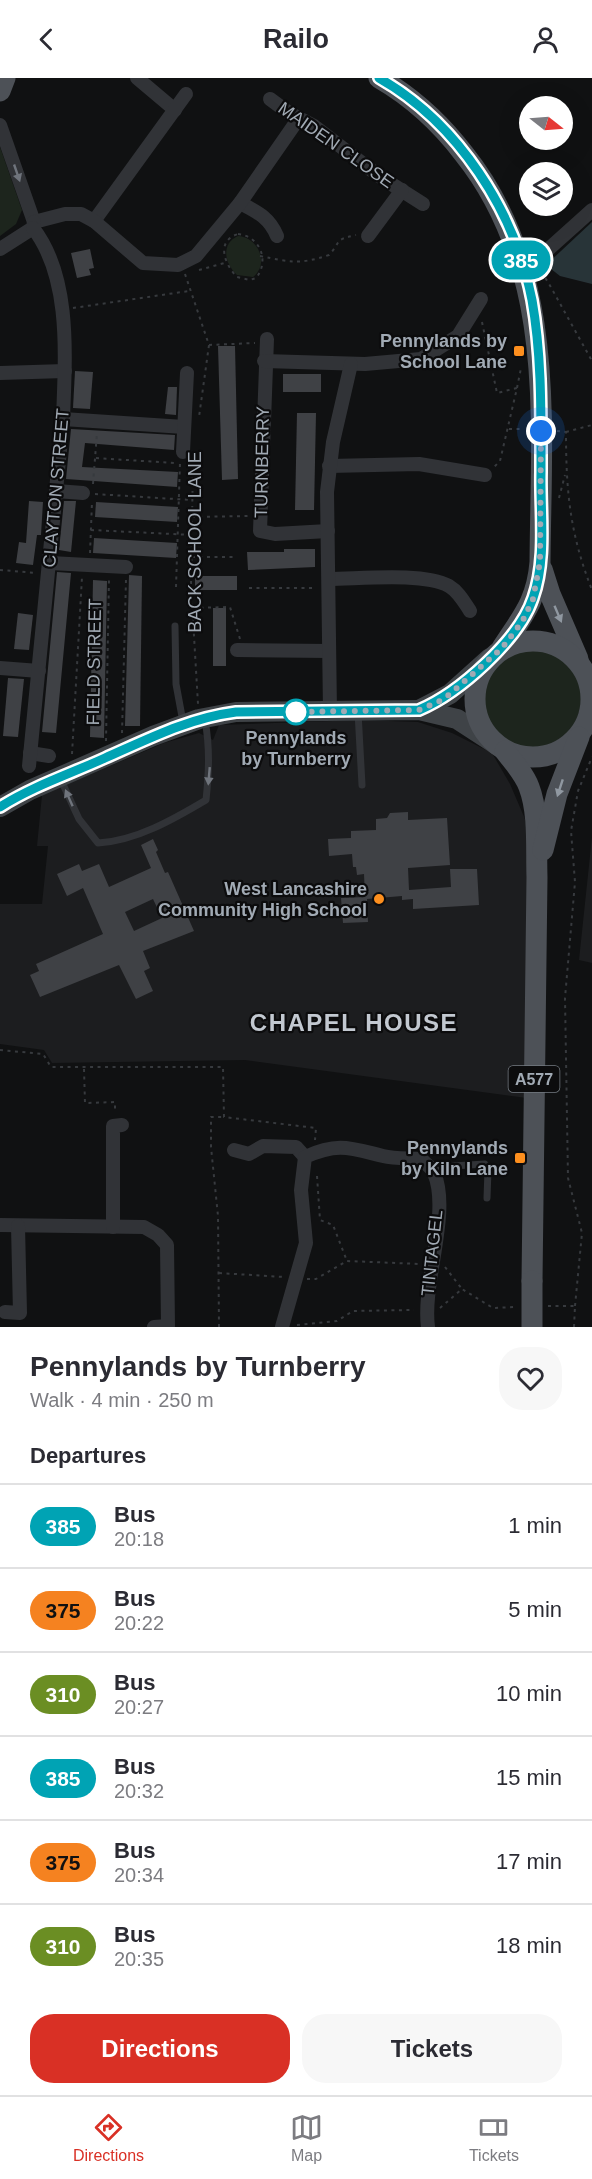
<!DOCTYPE html>
<html lang="en">
<head>
<meta charset="utf-8">
<style>
  :root { --surface:#fff; --page:#f7f7f7; --text:#2b2b33; --muted:#7c7c81; --line:#e1e1e2; --accent:#d93025 }
  body { margin:0; font-family:Arial,sans-serif; background:var(--page); color:var(--text); height:100vh; display:flex; flex-direction:column; font-size:22px; white-space:nowrap }
  * { box-sizing:border-box; margin:0 }
  p { font-size:20px; color:var(--muted) }
  .icon { flex:none; width:33px; height:33px; fill:none; stroke:currentColor; stroke-width:2; stroke-linecap:round; stroke-linejoin:round }
  .map { position:relative; height:1249px; overflow:hidden }
  .sheet { display:flex; flex-direction:column; background:var(--surface); flex:1 }
  .sheet>* { flex:none }
  .badge { padding:0 12px; border-radius:20px; font-size:21px; line-height:39px }
  .needle { width:39px; rotate:107deg }
  .fabs { position:absolute; left:519px; top:18px; display:grid; gap:12px }
  .fabs a { display:grid; place-items:center; width:54px; height:54px; border-radius:50%; background:var(--surface); box-shadow:0 6px 24px #0002; font-size:30px }
  .you { position:absolute; width:30px; height:30px; margin:-15px; border:4px solid #fff; border-radius:50%; background:#1a73e8; box-shadow:0 0 0 9px #1a73e833 }
  .map>.badge { position:absolute; translate:-50% -50%; box-shadow:0 0 0 3px #fff }
  h2 { padding:0 30px; font-size:22px; line-height:54px }
  .round { display:grid; place-items:center; flex:none; width:63px; height:63px; border-radius:24px; background:var(--page) }
  .head { display:flex; align-items:center; justify-content:space-between; height:102px; padding:0 30px }
  h1 { font-size:28px; font-weight:700; line-height:45px }
  .button { display:flex; gap:12px; margin-top:auto; padding:12px 30px }
  .button a { flex:1; height:69px; border-radius:24px; background:var(--accent); color:#fff; font-size:24px; font-weight:700; line-height:69px; text-align:center }
  .button a+a { background:var(--page); color:var(--text) }
  ul { padding:0; list-style:none }
  li { display:flex; align-items:center; gap:18px; height:84px; padding:0 30px; border-top:2px solid var(--line) }
  li div { flex:1 }
  li b { display:block; font-size:22px }
  li em { font-style:normal }
  li .badge { min-width:66px; font-weight:700; text-align:center }
  header { display:flex; justify-content:space-between; align-items:center; height:78px; padding:0 30px; background:var(--surface); font-size:27px; font-weight:700 }
  .menu { display:flex; justify-content:space-around; align-items:center; height:84px; border-top:2px solid var(--line); background:var(--surface); font-size:16px; color:var(--muted) }
  .menu a { display:grid; justify-items:center; gap:3px }
  .menu .current { color:var(--accent) }
  .map>svg:first-child { display:block }
</style>
</head>
<body>
<header><svg class="icon" aria-label="back" viewBox="0 0 24 24"><path d="M15 5l-7 7 7 7"/></svg>Railo<svg class="icon" aria-label="person" viewBox="0 0 24 24"><circle cx="12" cy="8" r="4"/><path d="M4 21q1-7 8-7t8 7"/></svg></header>
<div class="map">
<svg width="592" height="1249" viewBox="0 0 592 1249">
  <rect width="100%" height="100%" fill="#101112"/>
  <g fill="#1c1d1f">
    <polygon points="361,642 418,644 452,655 492,675 510,706 525,741 537,799 534,1021 245,982 52,985 44,972 0,966 0,826 42,826 48,768 37,768 42,717 164,665 199,655 213,662 219,647"/>
    <polygon points="592,759 592,885 579,882"/>
  </g>
  <g fill="#1d251d">
    <polygon points="0,69 22,132 16,146 0,158"/>
    <path d="M238,158C258,159 270,186 253,199L237,197C225,186 220,166 238,158Z"/>
    <circle cx="531" cy="620" r="50"/>
  </g>
  <polygon fill="#283438" points="592,144 592,206 560,198 546,187"/>
  <g fill="#3f4145" fill-rule="evenodd">
    <polygon points="90,171 94,190 89,191 91,197 77,200 71,175"/>
    <polygon points="218,268 235,268 238,401 222,402"/>
    <polygon points="75,293 93,294 90,331 73,330"/>
    <rect x="283" y="296" width="38" height="18"/>
    <polygon points="168,309 177,309 176,337 165,336"/>
    <polygon points="297,335 316,335 314,432 295,432"/>
    <polygon points="71,351 175,357 174,372 85,365 82,389 178,394 177,409 66,401"/>
    <polygon points="29,423 43,424 41,457 37,457 33,487 16,485 19,464 26,465"/>
    <polygon points="64,423 76,423 71,474 59,472"/>
    <polygon points="96,424 178,429 177,444 95,439"/>
    <polygon points="94,460 177,465 176,480 93,475"/>
    <polygon points="284,471 315,471 315,489 248,492 247,474 284,474"/>
    <polygon points="57,494 71,495 56,655 42,654"/>
    <polygon points="129,497 142,498 140,648 125,648"/>
    <rect x="195" y="498" width="42" height="14"/>
    <polygon points="93,502 107,503 104,660 90,659"/>
    <rect x="213" y="530" width="13" height="58"/>
    <polygon points="18,535 33,537 29,572 14,571"/>
    <polygon points="8,600 24,601 18,659 3,658"/>
    <polygon points="408,734 408,742 447,740 450,787 408,790 409,812 451,809 450,791 477,791 479,827 413,831 413,821 402,822 402,818 367,821 368,844 343,845 341,820 365,819 364,796 357,797 356,789 353,789 352,776 329,778 328,761 351,760 351,753 376,752 376,741 387,740 390,735"/>
    <path d="M153,761L158,772L156,774L165,795L168,794L194,853L143,873L150,890L144,893L153,913L136,921L119,887L40,919L30,897L39,893L36,886L103,856L83,810L67,818L57,796L79,786L82,793L99,786L109,809L151,790L141,767ZM153,821L162,840L134,853L125,834Z"/>
  </g>
  <g fill="none" stroke-linecap="round" stroke-linejoin="round">
    <g stroke="#373a3e" stroke-width="2" stroke-dasharray="3 4.5" stroke-linecap="butt">
      <path d="M238,156C260,158 270,183 256,200L250,202L237,199C225,187 215,163 238,156Z"/>
      <path d="M260,178C290,184 299,187 329,177C342,163 333,162 356,157"/>
      <polyline points="199,192 228,184"/>
      <polyline points="541,194 548,204 592,283"/>
      <polyline points="185,196 209,267 199,339"/>
      <polyline points="73,230 189,213"/>
      <polyline points="482,244 497,315 517,310 500,383 494,389"/>
      <polyline points="209,267 255,265"/>
      <polyline points="517,310 521,290"/>
      <polyline points="509,351 523,351"/>
      <path d="M557,353L566,354C566,414 570,456 592,512"/>
      <polyline points="566,354 592,347"/>
      <polyline points="96,380 174,385"/>
      <polyline points="193,383 191,507 198,626"/>
      <polyline points="93,406 97,355"/>
      <polyline points="95,416 191,422"/>
      <polyline points="559,420 565,397"/>
      <polyline points="192,439 249,438"/>
      <polyline points="91,452 192,457"/>
      <polyline points="90,475 92,424"/>
      <polyline points="192,479 233,479"/>
      <polyline points="0,492 37,495"/>
      <polyline points="176,509 180,385"/>
      <polyline points="249,510 315,510"/>
      <polyline points="193,530 230,529 240,561"/>
      <polyline points="122,655 126,501"/>
      <polyline points="106,663 109,500"/>
      <polyline points="72,676 82,499"/>
      <polyline points="0,972 43,976 51,989 223,989 224,1039 316,1050 315,1062"/>
      <polyline points="84,991 85,1025 115,1024 115,1035"/>
      <polyline points="317,1098 320,1142 333,1147 347,1183"/>
      <polyline points="445,1189 462,1211"/>
      <polyline points="219,1195 284,1199"/>
      <polyline points="307,1201 316,1201 347,1183 420,1186"/>
      <polyline points="548,1228 575,1228 574,1249"/>
      <polyline points="575,1228 582,1155 568,1100 565,920 575,804 571,753 578,713 592,679"/>
      <polyline points="440,1230 462,1211 493,1230 515,1229"/>
      <polyline points="297,1247 337,1243 353,1233 414,1232"/>
      <polyline points="219,1249 218,1138 211,1069 211,1039 223,1039"/>
    </g>
    <g stroke="#313337" stroke-width="7">
      <polyline points="175,548 176,606 183,644"/>
      <polyline points="358,634 362,707"/>
      <path d="M61,702L79,741L98,765C136,763 174,741 206,722C209,694 210,670 205,642"/>
      <polyline points="434,1094 453,1088 485,1086 488,1092 487,1120"/>
    </g>
    <g stroke="#313337" stroke-width="14">
      <polyline points="137,0 175,32"/>
      <polyline points="270,21 289,35 314,48 379,98 423,126"/>
      <polyline points="0,47 34,144"/>
      <path d="M240,125C257,134 269,139 277,158"/>
      <polyline points="94,143 186,16"/>
      <polyline points="34,144 65,136 81,136 94,143 143,185 178,187 196,178 240,125 299,40"/>
      <polyline points="368,158 402,112"/>
      <polyline points="0,171 33,150 34,144"/>
      <polyline points="533,185 592,132"/>
      <polyline points="267,261 260,453 275,456 328,453"/>
      <polyline points="264,283 365,286 421,281 458,258 481,221"/>
      <polyline points="0,295 65,293"/>
      <polyline points="63,341 184,349"/>
      <polyline points="183,374 187,295"/>
      <polyline points="329,388 419,386 485,397"/>
      <polyline points="56,413 83,415"/>
      <polyline points="50,485 126,489"/>
      <path d="M329,501C359,501 423,494 449,508C459,514 464,524 470,533"/>
      <polyline points="237,572 329,573"/>
      <polyline points="0,590 39,593"/>
      <polyline points="330,633 327,414 333,364 351,286"/>
      <polyline points="590,633 592,634"/>
      <polyline points="30,675 49,678"/>
      <path d="M29,688L63,341C65,281 72,200 33,150"/>
      <polyline points="234,1072 249,1076 263,1068 296,1069 305,1079"/>
      <polyline points="0,1147 144,1149 158,1157 167,1167 168,1248 154,1249"/>
      <polyline points="113,1149 113,1048 122,1047"/>
      <polyline points="5,1234 20,1235 18,1148"/>
      <path d="M282,1249L306,1165L301,1112L305,1079C338,1064 350,1070 383,1078C395,1081 409,1080 421,1081C425,1085 432,1090 434,1095C451,1134 422,1205 428,1249"/>
    </g>
    <g stroke="#3f4347" stroke-width="20">
      <polyline points="419,632 450,616 490,580"/>
      <polyline points="0,729 30,712 153,658 199,641 236,634 419,632 457,641 497,667"/>
    </g>
    <g stroke="#4d5157" stroke-width="21">
      <path d="M379,0C412,19 441,46 464,76C557,192 541,345 540,484C537,523 522,539 502,570"/>
      <polyline points="0,13 5,0"/>
      <polyline points="542,491 550,516 578,581"/>
      <circle cx="533" cy="621" r="58"/>
      <path d="M505,673C513,684 524,695 529,709C539,735 536,770 537,799L532,1203"/>
      <polyline points="543,772 557,716 579,659"/>
    </g>
    <polyline stroke="#4d5157" stroke-width="21" points="532,1249 532,1203"/>
  </g>
  <defs><path id="oneway-solid" d="M-6-.8H1V-3.2L6.5 0L1 3.2V.8H-6Z" transform="scale(1.5)"/></defs>
  <g fill="#6f747c">
    <use href="#oneway-solid" transform="translate(17 95) rotate(71)"/>
    <use href="#oneway-solid" transform="translate(209 698) rotate(95)"/>
    <use href="#oneway-solid" transform="translate(69 720) rotate(-114)"/>
  </g>
  <g fill="#9098a1">
    <use href="#oneway-solid" transform="translate(558 536) rotate(67)"/>
    <use href="#oneway-solid" transform="translate(560 710) rotate(108)"/>
  </g>
  <g fill="none" stroke-linecap="round" stroke-linejoin="round">
    <g stroke="#fff" stroke-width="14">
      <path id="line" d="M0,729C33,708 70,696 105,680C148,661 189,640 236,634L419,632C459,615 519,562 533,520C547,481 540,434 541,394C541,337 542,278 532,222C515,133 458,45 379,0"/>
    </g>
    <use href="#line" stroke="#00a3b4" stroke-width="9"/>
    <polyline stroke="#a1aab4" stroke-width="6" stroke-dasharray="0 10.8" points="296,634 293,634 419,632 438,624 450,616 502,570 522,544 533,521 540,484 541,353"/>
  </g>
  <g fill="#fd8f1e" stroke="#0c0c0d" stroke-width="2">
    <rect x="513" y="267" width="12" height="12" rx="3"/>
    <circle cx="379" cy="821" r="6"/>
    <rect x="514" y="1074" width="12" height="12" rx="3"/>
  </g>
  <circle fill="#fff" stroke="#00a3b4" stroke-width="3" cx="296" cy="634" r="12"/>
  <g text-anchor="middle" stroke-width="4.5" stroke-linejoin="round" paint-order="stroke">
    <rect fill="#0c0c0d" stroke="#747b82" stroke-width="1.5" x="508.5" y="988" width="51" height="26" rx="4.5"/>
    <g font-size="16" font-weight="bold" fill="#a1aab4">
      <text x="534" y="1007">A577</text>
    </g>
    <g font-size="18" fill="#a1aab4" stroke="#0c0c0d">
      <text transform="translate(336 67) rotate(35)" y="6">MAIDEN CLOSE</text>
      <text transform="translate(262 384) rotate(-89)" y="6">TURNBERRY</text>
      <text transform="translate(56 410) rotate(-85)" y="6">CLAYTON STREET</text>
      <text transform="translate(195 464) rotate(-90)" y="6">BACK SCHOOL LANE</text>
      <text transform="translate(94 584) rotate(-89)" y="6">FIELD STREET</text>
      <text transform="translate(432 1175) rotate(-84)" y="6">TINTAGEL</text>
    </g>
    <g font-size="18" font-weight="bold" fill="#a1aab4" stroke="#0c0c0d" text-anchor="end">
      <text x="507" y="269">Pennylands by<tspan x="507" dy="21">School Lane</tspan></text>
      <text x="367" y="817">West Lancashire<tspan x="367" dy="21">Community High School</tspan></text>
      <text x="508" y="1076">Pennylands<tspan x="508" dy="21">by Kiln Lane</tspan></text>
    </g>
    <g font-size="18" font-weight="bold" fill="#a1aab4" stroke="#0c0c0d">
      <text x="296" y="666">Pennylands<tspan x="296" dy="21">by Turnberry</tspan></text>
    </g>
    <g font-size="24" font-weight="bold" letter-spacing="1.5" fill="#c2c8d0" stroke="#0c0c0d">
      <text x="354" y="953">CHAPEL HOUSE</text>
    </g>
  </g>
</svg>
<div class="fabs">
<a><svg class="needle" viewBox="-14 -14 28 28"><path d="M0-13l5 13h-10z" fill="#e53935"/><path d="M0 13l5-13h-10z" fill="#7c7c81"/></svg></a>
<a><svg class="icon" aria-label="layers" viewBox="0 0 24 24"><path d="M12 4l9 5-9 5-9-5zM3 14l9 5 9-5"/></svg></a>
</div>
<div class="you" style="left:541px;top:353px"></div>
<b class="badge" style="left:521px;top:182px;background:#00a3b4;color:#fff">385</b>
</div>
<section class="sheet">
<div class="head"><div><h1>Pennylands by Turnberry</h1><p>Walk · 4 min · 250 m</p></div><a class="round"><svg class="icon" aria-label="heart" viewBox="0 0 24 24"><path d="M12 20l-8-8c-3-5 5-10 8-4 3-6 11-1 8 4z"/></svg></a></div>
<h2>Departures</h2>
<ul>
<li><span class="badge" style="background:#00a3b4;color:#fff">385</span><div><b>Bus</b><p>20:18</p></div><em>1 min</em></li>
<li><span class="badge" style="background:#f58220;color:#111">375</span><div><b>Bus</b><p>20:22</p></div><em>5 min</em></li>
<li><span class="badge" style="background:#6b8e23;color:#fff">310</span><div><b>Bus</b><p>20:27</p></div><em>10 min</em></li>
<li><span class="badge" style="background:#00a3b4;color:#fff">385</span><div><b>Bus</b><p>20:32</p></div><em>15 min</em></li>
<li><span class="badge" style="background:#f58220;color:#111">375</span><div><b>Bus</b><p>20:34</p></div><em>17 min</em></li>
<li><span class="badge" style="background:#6b8e23;color:#fff">310</span><div><b>Bus</b><p>20:35</p></div><em>18 min</em></li>
</ul>
<div class="button"><a>Directions</a><a>Tickets</a></div>
</section>
<nav class="menu">
<a class="current"><svg class="icon" aria-label="directions" viewBox="0 0 24 24"><path d="M12 3l9 9-9 9-9-9zM9 14v-3h6M13 9l2 2-2 2"/></svg>Directions</a>
<a><svg class="icon" aria-label="map" viewBox="0 0 24 24"><path d="M3 6l6-2 6 2 6-2v14l-6 2-6-2-6 2zM9 4v14M15 6v14"/></svg>Map</a>
<a><svg class="icon" aria-label="tickets" viewBox="0 0 24 24"><path d="M3 7h18v10H3zM15 7v10"/></svg>Tickets</a>
</nav>
</body>
</html>
